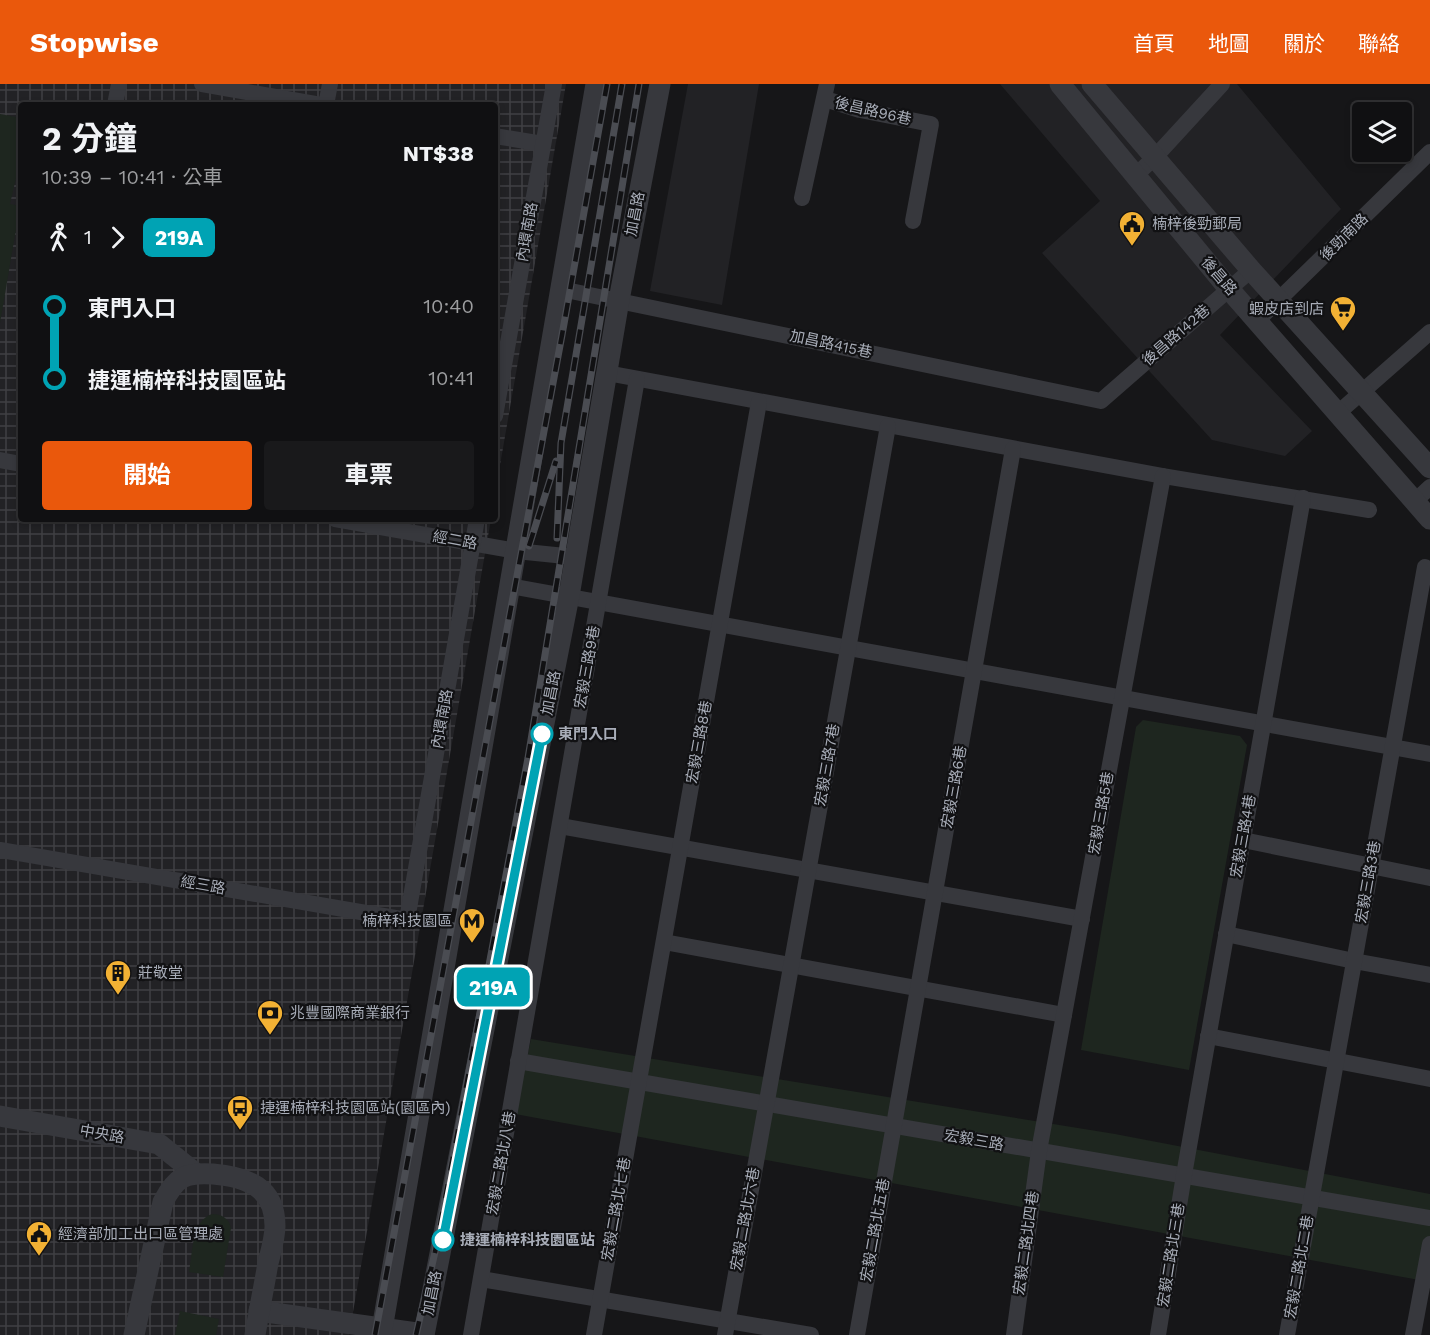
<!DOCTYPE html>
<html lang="zh-TW">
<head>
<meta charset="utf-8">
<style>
  :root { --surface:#101012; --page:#19191b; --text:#f1f3f6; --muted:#9c9d9f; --line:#303032; --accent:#ea580c }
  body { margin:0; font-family:"Work Sans","Noto Sans TC",sans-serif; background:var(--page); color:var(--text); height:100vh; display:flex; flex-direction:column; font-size:22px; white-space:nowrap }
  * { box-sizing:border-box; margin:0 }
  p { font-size:20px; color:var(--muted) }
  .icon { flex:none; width:33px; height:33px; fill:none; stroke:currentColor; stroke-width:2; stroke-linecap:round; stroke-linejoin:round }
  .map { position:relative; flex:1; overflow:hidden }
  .details { position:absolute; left:18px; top:18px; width:480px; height:420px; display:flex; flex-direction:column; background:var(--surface); border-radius:6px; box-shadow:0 3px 9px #0003,0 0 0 2px var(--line) }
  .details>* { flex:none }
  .badge { padding:0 12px; border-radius:9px; font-size:21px; line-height:39px }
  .buttons { position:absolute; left:1352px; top:18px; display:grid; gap:12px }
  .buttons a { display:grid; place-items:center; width:60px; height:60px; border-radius:6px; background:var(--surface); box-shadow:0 3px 9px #0003,0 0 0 2px var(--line); font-size:30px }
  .map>.badge { position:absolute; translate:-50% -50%; box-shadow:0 0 0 3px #fff }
  .legs { display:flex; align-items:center; gap:9px; height:66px; padding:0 24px; font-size:20px }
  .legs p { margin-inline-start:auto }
  .overview { display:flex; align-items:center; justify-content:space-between; height:102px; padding:0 24px }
  h1 { font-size:33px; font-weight:700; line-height:45px }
  .primary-button { display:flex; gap:12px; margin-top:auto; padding:12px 24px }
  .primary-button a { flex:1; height:69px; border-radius:6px; background:var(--accent); color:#fff; font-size:24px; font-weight:700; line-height:69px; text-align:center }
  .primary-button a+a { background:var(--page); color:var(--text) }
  ul { padding:0 24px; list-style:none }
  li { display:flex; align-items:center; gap:21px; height:72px; font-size:22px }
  li i { display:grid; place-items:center; width:9px; height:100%; margin:0 8px; background:currentColor }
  li i::after { content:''; width:15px; height:15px; margin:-8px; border:4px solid; border-radius:50%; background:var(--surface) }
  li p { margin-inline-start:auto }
  li:first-child i { background:linear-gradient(#0000 50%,currentColor 0) }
  li:last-child i { background:linear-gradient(currentColor 50%,#0000 0) }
  header { display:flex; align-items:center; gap:36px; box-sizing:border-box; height:84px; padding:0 30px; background:var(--accent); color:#fff }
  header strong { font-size:28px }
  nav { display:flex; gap:33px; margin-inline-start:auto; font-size:21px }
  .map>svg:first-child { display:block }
</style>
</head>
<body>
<header>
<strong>Stopwise</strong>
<nav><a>首頁</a><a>地圖</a><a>關於</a><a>聯絡</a></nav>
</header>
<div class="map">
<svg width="1430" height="1251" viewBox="0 0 1430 1251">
  <defs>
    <pattern id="industrial-grid" width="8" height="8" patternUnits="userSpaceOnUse" patternTransform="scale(1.5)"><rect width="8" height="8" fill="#222225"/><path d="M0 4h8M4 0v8" fill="none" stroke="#3f3f43"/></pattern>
  </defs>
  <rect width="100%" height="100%" fill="#161618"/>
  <g fill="#222225">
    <polygon points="688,0 759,0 722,221 650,207"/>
    <polygon points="1000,0 1237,0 1341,125 1220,251 1312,347 1285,372 1212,356 1042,169 1100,117"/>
  </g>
  <polygon fill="url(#industrial-grid)" points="0,0 566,0 495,410 495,21 21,21 21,435 491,435 349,1251 0,1251"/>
  <g fill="#1e261f">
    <polygon points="0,30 21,34 21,72 10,120 20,122 0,239"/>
    <polygon points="1143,636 1240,652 1247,661 1189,986 1081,966 1136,643"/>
    <polygon points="531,955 1115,1050 1430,1110 1430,1198 515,1030"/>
    <path d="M212,1130C221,1130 229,1134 231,1144L223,1193L189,1188C193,1169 191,1137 212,1130Z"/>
    <polygon points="180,1227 219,1235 216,1251 175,1251"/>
  </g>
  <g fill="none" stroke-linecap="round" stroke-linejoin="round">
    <g stroke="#37383d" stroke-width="16">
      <polyline points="202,0 321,21"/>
      <polyline points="825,15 860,26 931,40 913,137"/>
      <polyline points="115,21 119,0"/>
      <polyline points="326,21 330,0"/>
      <polyline points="495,52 543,60"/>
      <polyline points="1135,92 1155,73 1222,0"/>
      <polyline points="802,114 827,0"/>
      <polyline points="561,205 1101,317 1251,186"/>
      <polyline points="1258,236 1430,68"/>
      <polyline points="607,289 1163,392 1369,426"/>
      <polyline points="1338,329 1430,248"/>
      <polyline points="495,332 554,0"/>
      <polyline points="0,376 21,380"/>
      <polyline points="1415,417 1430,403"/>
      <polyline points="335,435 516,467 575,473"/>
      <polyline points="510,502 1430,670"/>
      <polyline points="560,742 1082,835"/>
      <polyline points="1243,756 1430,794"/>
      <polyline points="0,766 407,836 477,435"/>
      <polyline points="1226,850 1354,877 1430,891"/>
      <polyline points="664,858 1064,931"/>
      <polyline points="1208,952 1430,995"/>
      <polyline points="518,977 1430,1134"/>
      <polyline points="481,1195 811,1251"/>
      <polyline points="471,1251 637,295"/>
      <polyline points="594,1251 759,318"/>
      <polyline points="725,1251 888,342"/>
      <polyline points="857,1251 1013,365"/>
      <polyline points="1014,1251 1039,1067 1163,392"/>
      <polyline points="1158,1251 1184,1091 1303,414"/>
      <polyline points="1287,1251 1425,483"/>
      <polyline points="1413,1251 1430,1160"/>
    </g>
    <g stroke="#37383d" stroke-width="21">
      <polyline points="1060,0 1229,205 1430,435"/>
      <polyline points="1092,0 1251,186 1430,384"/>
      <polyline points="0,1032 159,1060 194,1088"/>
      <polyline points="259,1227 424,1250"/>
      <path d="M134,1251L163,1118C176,1093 185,1088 213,1090C247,1093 275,1103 275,1142C275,1154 271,1167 268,1179C264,1203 259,1227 255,1251"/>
      <polyline points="381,1251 596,0"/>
      <polyline points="424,1251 569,512 619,216 660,0"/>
    </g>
    <g stroke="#4a4c52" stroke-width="7">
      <g id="rail">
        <polyline points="557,454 561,359 622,0"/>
        <polyline points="529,462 556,377"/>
        <polyline points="375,1251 562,251 607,0"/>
        <polyline points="416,1251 435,1168 528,674 639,0"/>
      </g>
    </g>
    <use href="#rail" stroke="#111113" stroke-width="4.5" stroke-dasharray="14" stroke-linecap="butt"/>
  </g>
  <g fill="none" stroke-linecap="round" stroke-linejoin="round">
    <g stroke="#fff" stroke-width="14">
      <polyline id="line-1" points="443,1156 542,650"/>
    </g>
    <use href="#line-1" stroke="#00a3b4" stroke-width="9"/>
  </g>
  <defs>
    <g id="civic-pin" transform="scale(1.35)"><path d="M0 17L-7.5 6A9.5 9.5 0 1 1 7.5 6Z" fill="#f2b134" stroke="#111113"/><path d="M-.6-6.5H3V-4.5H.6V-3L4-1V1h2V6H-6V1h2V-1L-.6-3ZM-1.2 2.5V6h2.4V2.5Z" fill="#111"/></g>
    <g id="supermarket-pin" transform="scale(1.35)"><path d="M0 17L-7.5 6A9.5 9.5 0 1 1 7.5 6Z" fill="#f2b134" stroke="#111113"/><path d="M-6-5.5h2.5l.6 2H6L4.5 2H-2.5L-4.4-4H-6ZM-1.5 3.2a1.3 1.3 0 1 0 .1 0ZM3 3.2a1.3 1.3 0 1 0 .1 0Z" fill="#111"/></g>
    <g id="metro-pin" transform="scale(1.35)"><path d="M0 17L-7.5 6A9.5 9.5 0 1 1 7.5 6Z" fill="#f2b134" stroke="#111113"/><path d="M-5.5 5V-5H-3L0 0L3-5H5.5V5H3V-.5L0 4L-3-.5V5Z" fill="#111"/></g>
    <g id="building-pin" transform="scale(1.35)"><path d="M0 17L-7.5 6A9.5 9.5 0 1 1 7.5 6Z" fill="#f2b134" stroke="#111113"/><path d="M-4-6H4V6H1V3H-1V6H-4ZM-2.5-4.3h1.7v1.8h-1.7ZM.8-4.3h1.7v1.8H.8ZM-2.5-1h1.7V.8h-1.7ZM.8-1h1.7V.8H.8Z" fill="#111"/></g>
    <g id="bank-pin" transform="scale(1.35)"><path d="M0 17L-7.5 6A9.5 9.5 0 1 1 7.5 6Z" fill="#f2b134" stroke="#111113"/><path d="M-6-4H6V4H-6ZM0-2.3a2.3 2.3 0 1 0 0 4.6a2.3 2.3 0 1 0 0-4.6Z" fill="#111"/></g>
    <g id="bus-pin" transform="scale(1.35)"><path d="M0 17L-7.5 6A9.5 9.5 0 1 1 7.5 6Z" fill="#f2b134" stroke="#111113"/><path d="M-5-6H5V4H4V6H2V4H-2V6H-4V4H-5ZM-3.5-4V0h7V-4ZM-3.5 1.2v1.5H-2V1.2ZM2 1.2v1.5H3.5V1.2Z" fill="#111"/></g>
  </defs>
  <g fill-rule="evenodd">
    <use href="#civic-pin" x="1132" y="140"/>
    <use href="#supermarket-pin" x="1343" y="225"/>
    <use href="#metro-pin" x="472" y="837"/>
    <use href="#building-pin" x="118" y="889"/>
    <use href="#bank-pin" x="270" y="929"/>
    <use href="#bus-pin" x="240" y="1024"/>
    <use href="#civic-pin" x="39" y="1150"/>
  </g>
  <g fill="#fff" stroke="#00a3b4" stroke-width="3">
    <circle cx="542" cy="650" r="10"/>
    <circle cx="443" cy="1156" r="10"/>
  </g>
  <g text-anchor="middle" stroke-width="4.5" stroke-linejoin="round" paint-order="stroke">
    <g font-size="15" fill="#a8adb8" stroke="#111113">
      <text transform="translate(873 27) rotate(13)" y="5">後昌路96巷</text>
      <text transform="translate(635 130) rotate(-79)" y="5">加昌路</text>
      <text transform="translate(527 148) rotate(-80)" y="5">內環南路</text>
      <text transform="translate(1344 153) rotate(-45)" y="5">後勁南路</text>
      <text transform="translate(1219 192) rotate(49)" y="5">後昌路</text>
      <text transform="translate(1176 251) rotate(-41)" y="5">後昌路142巷</text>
      <text transform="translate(831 260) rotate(12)" y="5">加昌路415巷</text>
      <text transform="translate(455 456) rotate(10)" y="5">經二路</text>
      <text transform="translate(587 583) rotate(-80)" y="5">宏毅三路9巷</text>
      <text transform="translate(551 609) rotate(-79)" y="5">加昌路</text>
      <text transform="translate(442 635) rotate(-80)" y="5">內環南路</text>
      <text transform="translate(699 658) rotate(-80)" y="5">宏毅三路8巷</text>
      <text transform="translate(827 681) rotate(-80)" y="5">宏毅三路7巷</text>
      <text transform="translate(954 703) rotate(-80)" y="5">宏毅三路6巷</text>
      <text transform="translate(1101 729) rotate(-80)" y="5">宏毅三路5巷</text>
      <text transform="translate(1243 752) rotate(-80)" y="5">宏毅三路4巷</text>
      <text transform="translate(1368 798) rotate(-80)" y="5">宏毅三路3巷</text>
      <text transform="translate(203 801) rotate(10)" y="5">經三路</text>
      <text transform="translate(102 1050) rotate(10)" y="5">中央路</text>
      <text transform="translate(974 1056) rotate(10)" y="5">宏毅三路</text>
      <text transform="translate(501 1079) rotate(-80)" y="5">宏毅二路北八巷</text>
      <text transform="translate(616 1125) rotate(-80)" y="5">宏毅二路北七巷</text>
      <text transform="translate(745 1135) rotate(-80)" y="5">宏毅二路北六巷</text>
      <text transform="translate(875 1146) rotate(-80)" y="5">宏毅二路北五巷</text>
      <text transform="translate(1026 1159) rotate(-82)" y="5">宏毅二路北四巷</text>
      <text transform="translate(1171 1171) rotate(-81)" y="5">宏毅二路北三巷</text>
      <text transform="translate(1299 1183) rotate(-80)" y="5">宏毅二路北二巷</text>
      <text transform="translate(432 1209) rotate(-79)" y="5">加昌路</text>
    </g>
    <g font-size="15" fill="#a8adb8" stroke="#111113" text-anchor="start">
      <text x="1152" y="145">楠梓後勁郵局</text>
      <text x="1324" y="230" text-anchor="end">蝦皮店到店</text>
      <text x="452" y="842" text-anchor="end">楠梓科技園區</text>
      <text x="138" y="894">莊敬堂</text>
      <text x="290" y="934">兆豐國際商業銀行</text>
      <text x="260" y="1029">捷運楠梓科技園區站(園區內)</text>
      <text x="58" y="1155">經濟部加工出口區管理處</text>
    </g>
    <g font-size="15" font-weight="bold" fill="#a8adb8" stroke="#111113" text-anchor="start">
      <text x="558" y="655">東門入口</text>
      <text x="460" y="1161">捷運楠梓科技園區站</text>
    </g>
  </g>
</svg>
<div class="buttons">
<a><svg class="icon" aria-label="layers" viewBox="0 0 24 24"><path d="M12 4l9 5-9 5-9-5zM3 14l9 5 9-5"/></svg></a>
</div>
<b class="badge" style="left:493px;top:903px;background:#00a3b4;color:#fff">219A</b>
<section class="details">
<div class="overview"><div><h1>2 分鐘</h1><p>10:39 – 10:41 · 公車</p></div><b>NT$38</b></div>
<div class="legs"><svg class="icon" aria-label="walk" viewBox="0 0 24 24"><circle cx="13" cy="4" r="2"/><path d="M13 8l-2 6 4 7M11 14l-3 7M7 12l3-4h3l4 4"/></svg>1<svg class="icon" aria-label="forward" viewBox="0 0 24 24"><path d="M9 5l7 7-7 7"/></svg><b class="badge" style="background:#00a3b4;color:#fff">219A</b></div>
<ul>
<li><i style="color:#00a3b4"></i><b>東門入口</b><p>10:40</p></li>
<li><i style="color:#00a3b4"></i><b>捷運楠梓科技園區站</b><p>10:41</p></li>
</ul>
<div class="primary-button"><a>開始</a><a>車票</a></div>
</section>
</div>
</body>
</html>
